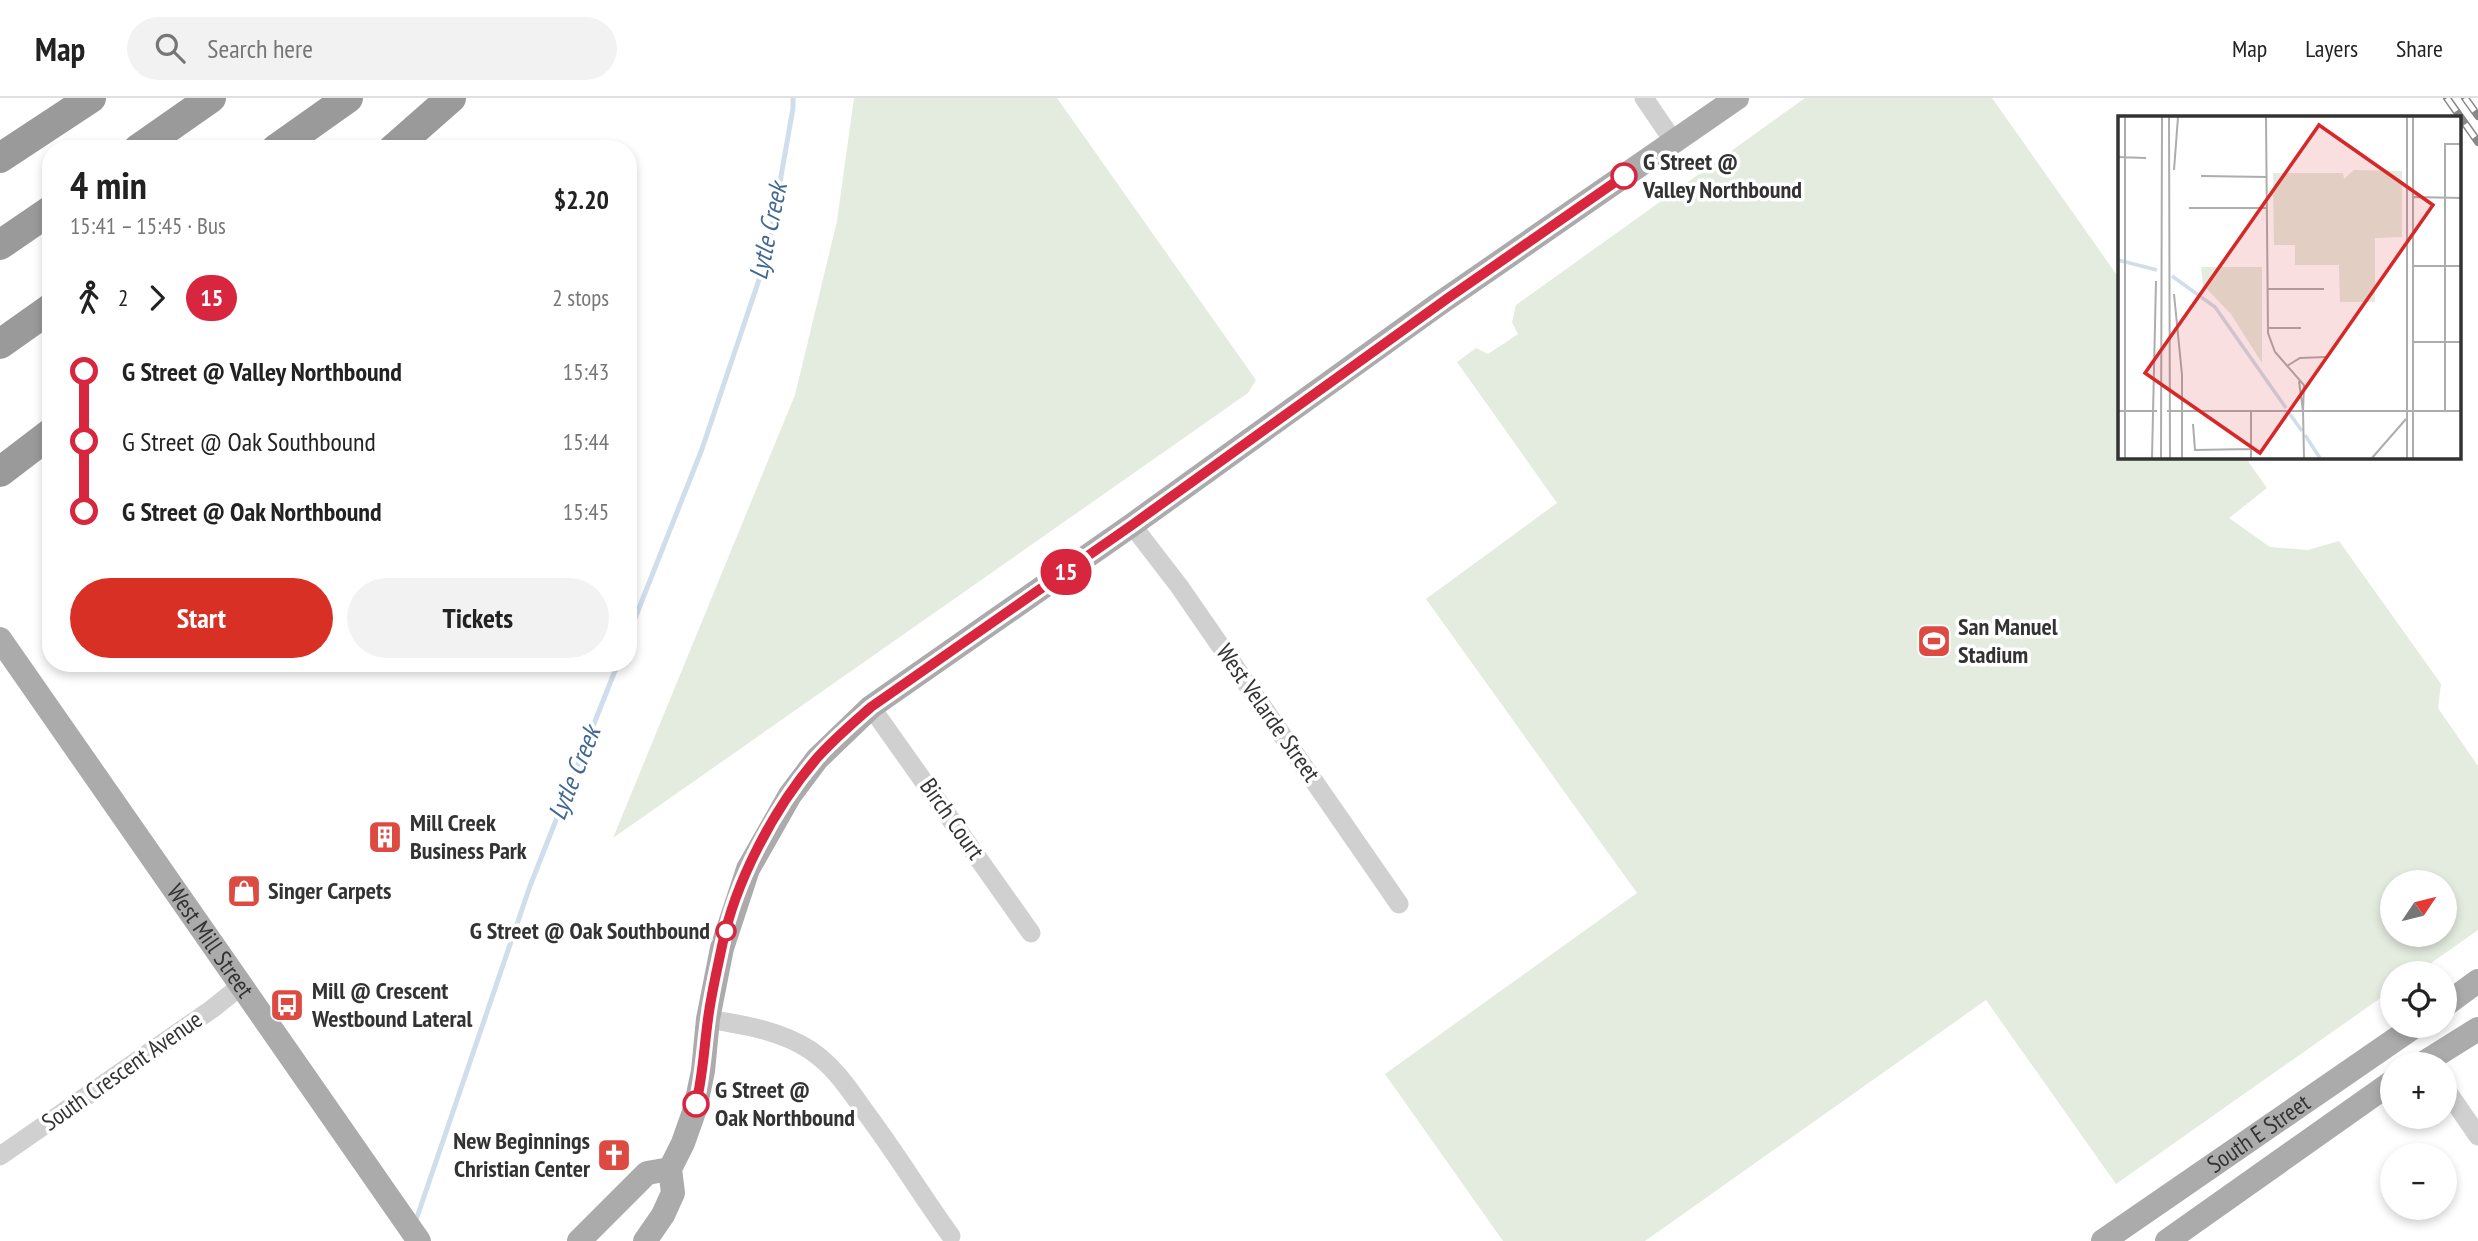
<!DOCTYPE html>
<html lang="en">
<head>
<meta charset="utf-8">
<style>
  :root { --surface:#fff; --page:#f2f2f2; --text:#222; --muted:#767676; --line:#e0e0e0; --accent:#d93025 }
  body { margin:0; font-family:"PT Sans Narrow",sans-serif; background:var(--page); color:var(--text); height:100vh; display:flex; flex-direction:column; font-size:26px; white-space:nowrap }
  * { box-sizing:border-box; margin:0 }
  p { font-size:23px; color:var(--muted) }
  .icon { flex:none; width:38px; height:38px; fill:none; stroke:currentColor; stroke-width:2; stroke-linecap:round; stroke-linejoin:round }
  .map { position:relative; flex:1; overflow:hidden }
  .side { position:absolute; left:42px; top:42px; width:595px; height:532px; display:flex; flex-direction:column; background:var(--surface); border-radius:28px; box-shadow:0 4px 10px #0003 }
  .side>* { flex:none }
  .badge { padding:0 14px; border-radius:23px; font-size:24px; line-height:46px }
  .needle { width:46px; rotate:55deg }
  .tools { position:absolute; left:2380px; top:772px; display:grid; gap:14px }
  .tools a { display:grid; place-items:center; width:77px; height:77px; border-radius:50%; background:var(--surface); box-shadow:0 4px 10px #0003; font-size:35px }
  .map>.badge { position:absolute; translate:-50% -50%; box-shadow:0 0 0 4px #fff }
  .legs { display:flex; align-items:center; gap:10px; height:77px; padding:0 28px; font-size:23px }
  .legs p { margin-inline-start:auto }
  .head { display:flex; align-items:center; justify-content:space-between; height:119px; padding:0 28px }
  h1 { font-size:38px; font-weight:600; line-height:52px }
  .cta { display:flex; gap:14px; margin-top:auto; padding:14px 28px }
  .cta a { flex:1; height:80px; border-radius:42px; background:var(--accent); color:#fff; font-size:28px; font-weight:600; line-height:80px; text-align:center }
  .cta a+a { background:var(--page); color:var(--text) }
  ul { padding:0 28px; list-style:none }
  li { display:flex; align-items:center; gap:24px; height:70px; font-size:26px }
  li i { display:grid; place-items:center; width:10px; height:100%; margin:0 9px; background:currentColor }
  li i::after { content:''; width:18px; height:18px; margin:-9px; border:5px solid; border-radius:50%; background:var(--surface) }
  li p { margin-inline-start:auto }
  li:first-child i { background:linear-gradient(#0000 50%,currentColor 0) }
  li:last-child i { background:linear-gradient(currentColor 50%,#0000 0) }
  header { display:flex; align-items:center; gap:42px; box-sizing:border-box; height:98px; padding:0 35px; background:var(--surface); border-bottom:2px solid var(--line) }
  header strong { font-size:33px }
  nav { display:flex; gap:38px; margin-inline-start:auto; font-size:24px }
  .search { width:490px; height:63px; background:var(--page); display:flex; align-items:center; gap:18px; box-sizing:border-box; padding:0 24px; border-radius:38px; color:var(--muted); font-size:26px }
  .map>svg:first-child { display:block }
</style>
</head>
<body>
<header>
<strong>Map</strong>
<div class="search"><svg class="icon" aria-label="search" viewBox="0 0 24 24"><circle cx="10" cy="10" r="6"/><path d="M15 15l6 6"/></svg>Search here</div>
<nav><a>Map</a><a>Layers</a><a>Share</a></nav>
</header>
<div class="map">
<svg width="2478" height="1143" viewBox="0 0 2478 1143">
  <rect width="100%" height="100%" fill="#fff"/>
  <g fill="#e4ebdf" fill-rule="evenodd">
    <polygon points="854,0 1057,0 1256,282 1248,295 613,740 795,297 837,123"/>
    <path d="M1805,0H1992L2119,180V359H2245L2267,390L2229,420L2270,449L2308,452L2339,443L2441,586L2438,610L2478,668V832L2417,875H2392V892L2116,1086L1986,902L1645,1143H1503L1385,976L1637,795L1426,501L1557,405L1457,264L1476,250L1488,256L1518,236L1512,224L1516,207ZM2392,784H2445V836H2392Z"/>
  </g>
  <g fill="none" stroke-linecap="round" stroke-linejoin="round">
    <g stroke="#d0deec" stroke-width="5">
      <polyline points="628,538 702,351 767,158 793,10 793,0"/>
      <polyline points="415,1125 530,788 618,565"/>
    </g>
    <g stroke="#d0d0d0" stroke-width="19">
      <polyline points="1644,0 1674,44"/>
      <polyline points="1132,427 1179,488 1399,806"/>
      <polyline points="871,609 1031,835"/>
      <path d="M708,921C743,927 780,932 810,952C834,968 849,991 866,1015C896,1055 922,1098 951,1138"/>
      <polyline points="2445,990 2478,1038"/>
      <polyline points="0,1058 212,911 242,887"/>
    </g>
    <g stroke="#ababab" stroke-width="24">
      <path id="s1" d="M0,541L419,1143"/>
      <polyline points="2445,907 2478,883"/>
      <polyline points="2422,966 2478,931"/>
      <polyline points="579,1143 647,1075 670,1071"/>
      <polyline points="645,1143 663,1117 673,1095 670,1071 683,1045 695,1011 703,973 708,921 722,850 748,771 790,697 817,661 871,609 1132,427 1436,208 1737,0"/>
      <path id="s2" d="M2103,1143L2415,928"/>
      <polyline points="2167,1143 2392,984"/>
    </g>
    <g stroke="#9a9a9a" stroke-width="30">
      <polyline points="138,51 211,0"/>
      <polyline points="276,51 348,0"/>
      <polyline points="393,51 451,0"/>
      <polyline points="0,60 91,0"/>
      <polyline points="0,147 51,112"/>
      <polyline points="0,246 51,210"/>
      <polyline points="0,374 51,335"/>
    </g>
    <g stroke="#888" stroke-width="8">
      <g id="rail">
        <polyline points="2447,0 2478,44"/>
        <polyline points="2465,0 2478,18"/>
      </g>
    </g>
    <use href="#rail" stroke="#fff" stroke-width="5" stroke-dasharray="16" stroke-linecap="butt"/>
  </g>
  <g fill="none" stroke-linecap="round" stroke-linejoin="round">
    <g stroke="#fff" stroke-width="16">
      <path id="line-1" d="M696,1006C703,977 704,950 708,921C711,897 717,872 722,848C735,784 774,710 817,660C834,641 853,625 871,609L1132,427L1448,200L1624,78"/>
    </g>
    <use href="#line-1" stroke="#d7263d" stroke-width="10"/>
  </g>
  <defs>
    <g id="stadium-square" transform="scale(1.75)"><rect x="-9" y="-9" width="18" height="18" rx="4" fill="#dd4a41" stroke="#fff"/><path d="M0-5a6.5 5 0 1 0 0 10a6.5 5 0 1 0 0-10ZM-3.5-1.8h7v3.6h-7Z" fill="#fff"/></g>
    <g id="building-square" transform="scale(1.75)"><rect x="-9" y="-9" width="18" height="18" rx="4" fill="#dd4a41" stroke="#fff"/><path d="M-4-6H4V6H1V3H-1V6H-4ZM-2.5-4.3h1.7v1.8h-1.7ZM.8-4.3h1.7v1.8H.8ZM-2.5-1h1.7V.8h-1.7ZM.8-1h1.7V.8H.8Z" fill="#fff"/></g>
    <g id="shop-square" transform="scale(1.75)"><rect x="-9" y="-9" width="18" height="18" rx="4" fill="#dd4a41" stroke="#fff"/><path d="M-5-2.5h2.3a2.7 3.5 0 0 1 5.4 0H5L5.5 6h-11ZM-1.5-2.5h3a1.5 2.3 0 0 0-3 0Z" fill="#fff"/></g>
    <g id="bus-square" transform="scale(1.75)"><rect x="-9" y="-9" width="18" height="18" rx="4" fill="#dd4a41" stroke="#fff"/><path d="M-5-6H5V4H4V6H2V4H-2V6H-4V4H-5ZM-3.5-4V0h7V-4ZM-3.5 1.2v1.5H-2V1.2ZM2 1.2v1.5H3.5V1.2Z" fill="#fff"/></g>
    <g id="church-square" transform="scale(1.75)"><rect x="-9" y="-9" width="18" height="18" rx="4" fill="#dd4a41" stroke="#fff"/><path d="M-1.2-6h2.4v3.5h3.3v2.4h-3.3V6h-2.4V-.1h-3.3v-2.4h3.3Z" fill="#fff"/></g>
  </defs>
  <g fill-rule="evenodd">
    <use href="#stadium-square" x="1934" y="543"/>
    <use href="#building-square" x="385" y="739"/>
    <use href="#shop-square" x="244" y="793"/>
    <use href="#bus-square" x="287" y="907"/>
    <use href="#church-square" x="614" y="1057"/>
  </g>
  <g fill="#fff" stroke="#d7263d" stroke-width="3.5">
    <circle cx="1624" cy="78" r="12"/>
    <circle cx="726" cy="833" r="9"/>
    <circle cx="696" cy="1006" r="12"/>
  </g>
  <g text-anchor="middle" stroke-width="7" stroke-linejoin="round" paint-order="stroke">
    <g font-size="24" font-weight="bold" fill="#333" stroke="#fff" text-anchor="start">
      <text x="1643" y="72">G Street @<tspan x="1643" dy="28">Valley Northbound</tspan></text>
      <text x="710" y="841" text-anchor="end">G Street @ Oak Southbound</text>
      <text x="715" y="1000">G Street @<tspan x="715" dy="28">Oak Northbound</tspan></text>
    </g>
    <g font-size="24" font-weight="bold" fill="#333" stroke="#fff" text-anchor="start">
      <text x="1958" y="537">San Manuel<tspan x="1958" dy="28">Stadium</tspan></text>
      <text x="410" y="733">Mill Creek<tspan x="410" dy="28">Business Park</tspan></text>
      <text x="268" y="801">Singer Carpets</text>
      <text x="312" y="901">Mill @ Crescent<tspan x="312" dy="28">Westbound Lateral</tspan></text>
      <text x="590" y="1051" text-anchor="end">New Beginnings<tspan x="590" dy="28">Christian Center</tspan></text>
    </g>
    <g font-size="24" fill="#333" stroke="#fff">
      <text transform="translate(1268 615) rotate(55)" y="8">West Velarde Street</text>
      <text transform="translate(952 721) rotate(55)" y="8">Birch Court</text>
      <text dy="8" stroke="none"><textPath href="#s1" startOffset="368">West Mill Street</textPath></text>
      <text transform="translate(122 973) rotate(-35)" y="8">South Crescent Avenue</text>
      <text dy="8" stroke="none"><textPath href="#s2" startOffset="189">South E Street</textPath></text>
    </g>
    <g font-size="26" font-style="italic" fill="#436992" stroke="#fff">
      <text transform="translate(768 133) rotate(-78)" y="9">Lytle Creek</text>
      <text transform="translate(574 675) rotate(-68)" y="9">Lytle Creek</text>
    </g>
  </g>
  <g transform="translate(2118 18)">
    <rect width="343" height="343" fill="#fff"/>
    <path d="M236,54L284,55V121L257,122V186H222L221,149H177V129H156L155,57H225L226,63ZM83,151H144V247L113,198L85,169Z" fill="#e4ebdf"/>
    <path fill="none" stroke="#d0deec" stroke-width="3.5" d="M0,144L39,154M54,160L97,191L168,292M171,297L184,315M187,319L202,342"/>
    <path fill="none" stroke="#adadad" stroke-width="2" d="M51,1L52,342M148,1L150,217L157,236L186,269L185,295M289,1V342M0,41L28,42M56,54L60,1M83,60L149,61M296,81L343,82M71,92H149M296,150H343M149,173H206M56,178L64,259V342M149,212H183M295,226H343M169,250L182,242L208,241M181,265L185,295M0,295H39M49,295H343M133,295V342M185,295L186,342M327,295V28H343M75,308L77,334L133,333M7,342V1M34,342L38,165M43,342L44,1M254,342L288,303M295,342V1"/>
    <path fill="#d62828" fill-opacity="0.15" stroke="#d62828" stroke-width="3.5" d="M201,9L315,89L142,337L27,257Z"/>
    <rect width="343" height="343" fill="none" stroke="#333" stroke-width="3.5"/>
  </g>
</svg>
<div class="tools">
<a><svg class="needle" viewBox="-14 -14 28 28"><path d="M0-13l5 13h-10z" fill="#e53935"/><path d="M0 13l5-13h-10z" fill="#767676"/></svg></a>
<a><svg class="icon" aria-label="locate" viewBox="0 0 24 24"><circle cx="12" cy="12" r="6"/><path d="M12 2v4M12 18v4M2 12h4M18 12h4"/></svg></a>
<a>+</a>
<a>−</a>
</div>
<b class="badge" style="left:1066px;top:474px;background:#d7263d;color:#fff">15</b>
<section class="side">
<div class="head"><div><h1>4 min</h1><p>15:41 – 15:45 · Bus</p></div><b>$2.20</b></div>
<div class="legs"><svg class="icon" aria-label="walk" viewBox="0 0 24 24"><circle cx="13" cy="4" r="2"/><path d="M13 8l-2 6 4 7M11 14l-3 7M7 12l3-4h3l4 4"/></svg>2<svg class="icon" aria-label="forward" viewBox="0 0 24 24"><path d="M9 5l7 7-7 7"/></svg><b class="badge" style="background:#d7263d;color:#fff">15</b><p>2 stops</p></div>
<ul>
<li><i style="color:#d7263d"></i><b>G Street @ Valley Northbound</b><p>15:43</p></li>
<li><i style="color:#d7263d"></i><span>G Street @ Oak Southbound</span><p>15:44</p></li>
<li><i style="color:#d7263d"></i><b>G Street @ Oak Northbound</b><p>15:45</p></li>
</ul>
<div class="cta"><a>Start</a><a>Tickets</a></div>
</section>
</div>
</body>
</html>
